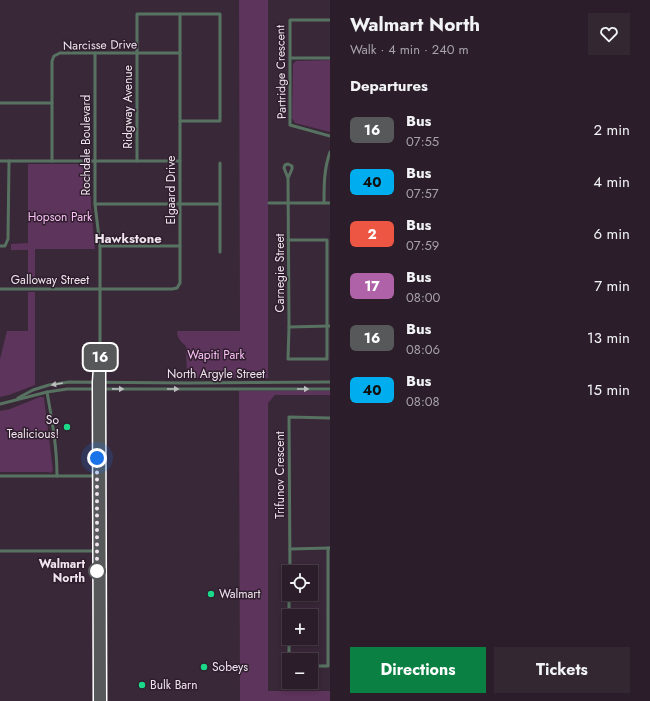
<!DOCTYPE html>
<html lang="en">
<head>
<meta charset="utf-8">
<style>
  :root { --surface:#2b1e2a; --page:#332732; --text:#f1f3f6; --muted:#a6a2a8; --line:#473c47; --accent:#0b8043 }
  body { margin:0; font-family:Jost,sans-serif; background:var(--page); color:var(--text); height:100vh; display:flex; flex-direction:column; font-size:15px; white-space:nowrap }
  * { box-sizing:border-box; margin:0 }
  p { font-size:13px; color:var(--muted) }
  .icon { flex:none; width:22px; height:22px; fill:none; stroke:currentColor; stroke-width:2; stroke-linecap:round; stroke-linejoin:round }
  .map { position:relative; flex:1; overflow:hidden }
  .panel { display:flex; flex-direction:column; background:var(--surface); width:320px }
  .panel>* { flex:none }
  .badge { padding:0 8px; border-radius:6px; font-size:14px; line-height:26px }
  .fabs { position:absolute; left:282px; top:565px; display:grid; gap:8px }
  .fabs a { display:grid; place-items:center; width:36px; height:36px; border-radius:0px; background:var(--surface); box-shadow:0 2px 6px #0003,0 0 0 1px var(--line); font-size:20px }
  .you { position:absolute; width:20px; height:20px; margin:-10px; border:3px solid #fff; border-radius:50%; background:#1a73e8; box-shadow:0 0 0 6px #1a73e833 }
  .map>.badge { position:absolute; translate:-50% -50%; box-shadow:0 0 0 2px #fff }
  h2 { padding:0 20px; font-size:15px; line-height:36px }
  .round { display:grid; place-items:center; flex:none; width:42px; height:42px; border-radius:0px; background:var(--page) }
  .head { display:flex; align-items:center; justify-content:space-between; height:68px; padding:0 20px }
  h1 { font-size:19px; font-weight:700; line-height:30px }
  .button { display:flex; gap:8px; margin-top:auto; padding:8px 20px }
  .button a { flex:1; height:46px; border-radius:0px; background:var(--accent); color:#fff; font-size:16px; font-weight:700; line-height:46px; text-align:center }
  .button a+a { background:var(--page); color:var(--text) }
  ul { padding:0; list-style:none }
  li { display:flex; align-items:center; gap:12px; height:52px; padding:0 20px }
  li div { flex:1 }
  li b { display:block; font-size:15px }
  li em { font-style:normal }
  li .badge { min-width:44px; font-weight:700; text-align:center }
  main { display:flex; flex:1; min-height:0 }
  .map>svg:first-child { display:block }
</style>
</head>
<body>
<main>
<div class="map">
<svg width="330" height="701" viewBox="0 0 330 701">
  <rect width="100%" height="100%" fill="#392838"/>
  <g fill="#5d345b">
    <path d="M239,0H268V378H187L186,346C181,342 177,338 177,331H240Z"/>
    <polygon points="330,60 330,132 295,123 292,118 293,64 296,61"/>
    <polygon points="28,164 87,164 89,166 90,168 91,207 95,249 35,249 35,285 28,285 28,250 11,250 11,244 28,243"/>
    <polygon points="28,292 35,292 35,385 9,395 0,397 0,359 7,331 28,331"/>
    <polygon points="239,391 330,391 330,395 275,395 268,403 268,691 330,691 330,701 240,701"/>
    <polygon points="40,397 43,397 44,398 53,470 51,473 48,472 0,472 0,411 10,409"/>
  </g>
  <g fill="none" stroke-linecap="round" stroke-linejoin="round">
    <g stroke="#587262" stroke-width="3">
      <polyline points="330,20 290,20 290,125 330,136"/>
      <polyline points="95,53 95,204 100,246 100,340 102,382 103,701"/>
      <polyline points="290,58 330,58"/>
      <polyline points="0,103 52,103"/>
      <polyline points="0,161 180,161"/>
      <polyline points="52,161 52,61 54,56 60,53 180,53"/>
      <polyline points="137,161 137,14 220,14 220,121 180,121"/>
      <polyline points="220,163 220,252"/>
      <polyline points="288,178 284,168 285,165 288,164 292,166 292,169 288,178 289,327 330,326"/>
      <polyline points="269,203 330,203"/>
      <path d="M324,203C324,184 324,169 330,152"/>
      <polyline points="95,204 220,204"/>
      <polyline points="288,240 327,240 327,359 288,359 289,327"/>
      <polyline points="0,246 5,246 8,239 9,161"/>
      <polyline points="100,246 180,246"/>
      <polyline points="0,289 172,289 177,288 180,283 180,14"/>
      <path d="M47,392C52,420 57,447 57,476"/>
      <polyline points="18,398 33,390 49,385 69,382 187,383 330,382"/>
      <polyline points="0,404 47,392 67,389 330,389"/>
      <polyline points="0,476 103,476"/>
      <polyline points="290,549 330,548"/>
      <polyline points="0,551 91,551 103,552"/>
      <polyline points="290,572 289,417 330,418"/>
      <polyline points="289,616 289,594"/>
      <polyline points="289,638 289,660"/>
      <polyline points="311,666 328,666 328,548"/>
      <polyline points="97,701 96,382 97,368 100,359"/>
    </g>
  </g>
  <defs><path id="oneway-solid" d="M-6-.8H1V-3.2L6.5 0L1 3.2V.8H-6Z"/></defs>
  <g fill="#bbbdbe">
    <use href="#oneway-solid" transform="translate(57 384) rotate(170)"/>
    <use href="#oneway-solid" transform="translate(118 389) rotate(1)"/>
    <use href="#oneway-solid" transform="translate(173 389)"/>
    <use href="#oneway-solid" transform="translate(303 389)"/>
  </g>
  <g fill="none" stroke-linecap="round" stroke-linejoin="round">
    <g stroke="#fff" stroke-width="9">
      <polyline id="line" points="97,701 96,382 97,368 100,357 102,368 102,388 103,701"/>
    </g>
    <use href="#line" stroke="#57585a" stroke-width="6"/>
    <polyline stroke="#f0e5ef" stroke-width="4" stroke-dasharray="0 7.2" points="97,458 97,571"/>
  </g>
  <g fill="#1bd988" stroke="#2f1e2d" stroke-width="1.5">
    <circle cx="67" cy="427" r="4"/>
    <circle cx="211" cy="594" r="4"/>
    <circle cx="204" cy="667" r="4"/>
    <circle cx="142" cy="685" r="4"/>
  </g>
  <circle fill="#fff" stroke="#57585a" stroke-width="2" cx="97" cy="571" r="8"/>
  <g text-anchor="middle" stroke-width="3" stroke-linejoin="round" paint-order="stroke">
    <g font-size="12" fill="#f0e5ef" stroke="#2f1e2d">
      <text transform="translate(100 45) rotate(-1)" y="4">Narcisse Drive</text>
      <text transform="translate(281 72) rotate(-91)" y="4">Partridge Crescent</text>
      <text transform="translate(128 107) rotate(-90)" y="4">Ridgway Avenue</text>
      <text transform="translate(86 145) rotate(-90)" y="4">Rochdale Boulevard</text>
      <text transform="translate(171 190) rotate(-90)" y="4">Elgaard Drive</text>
      <text transform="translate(280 273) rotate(-90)" y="4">Carnegie Street</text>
      <text x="50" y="284">Galloway Street</text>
      <text x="216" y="378">North Argyle Street</text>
      <text transform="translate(280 475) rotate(-90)" y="4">Trifunov Crescent</text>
    </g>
    <g font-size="12" fill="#fbc0f6" stroke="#2f1e2d">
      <text x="60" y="221">Hopson Park</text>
      <text x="216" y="359">Wapiti Park</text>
    </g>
    <g font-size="12" fill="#f0e5ef" stroke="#2f1e2d" text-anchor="start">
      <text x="59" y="424" text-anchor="end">So<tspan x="59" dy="14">Tealicious!</tspan></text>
      <text x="219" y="598">Walmart</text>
      <text x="212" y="671">Sobeys</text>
      <text x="150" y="689">Bulk Barn</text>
    </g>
    <g font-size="12" font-weight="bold" fill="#f0e5ef" stroke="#2f1e2d" text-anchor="end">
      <text x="85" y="568">Walmart<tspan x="85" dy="14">North</tspan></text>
    </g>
    <g font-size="13" font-weight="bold" fill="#f0e5ef" stroke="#2f1e2d">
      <text x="128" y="243">Hawkstone</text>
    </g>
  </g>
</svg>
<div class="fabs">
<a><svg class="icon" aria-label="locate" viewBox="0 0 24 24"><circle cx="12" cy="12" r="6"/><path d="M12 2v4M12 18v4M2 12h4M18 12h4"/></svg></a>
<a>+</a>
<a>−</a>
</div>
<div class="you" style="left:97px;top:458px"></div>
<b class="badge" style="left:100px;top:357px;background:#57585a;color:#fff">16</b>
</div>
<section class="panel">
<div class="head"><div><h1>Walmart North</h1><p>Walk · 4 min · 240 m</p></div><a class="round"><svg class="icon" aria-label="heart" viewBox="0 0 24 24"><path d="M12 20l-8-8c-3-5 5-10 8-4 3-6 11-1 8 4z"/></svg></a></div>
<h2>Departures</h2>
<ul>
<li><span class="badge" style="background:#57585a;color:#fff">16</span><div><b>Bus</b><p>07:55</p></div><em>2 min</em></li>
<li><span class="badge" style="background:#00aeef;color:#111">40</span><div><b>Bus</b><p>07:57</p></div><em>4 min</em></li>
<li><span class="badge" style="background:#ec5643;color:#fff">2</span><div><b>Bus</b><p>07:59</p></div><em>6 min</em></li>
<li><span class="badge" style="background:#af62a8;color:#fff">17</span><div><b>Bus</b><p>08:00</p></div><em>7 min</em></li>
<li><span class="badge" style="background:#57585a;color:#fff">16</span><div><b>Bus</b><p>08:06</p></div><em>13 min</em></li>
<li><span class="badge" style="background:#00aeef;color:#111">40</span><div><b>Bus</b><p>08:08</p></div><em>15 min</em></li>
</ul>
<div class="button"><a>Directions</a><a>Tickets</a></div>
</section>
</main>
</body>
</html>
